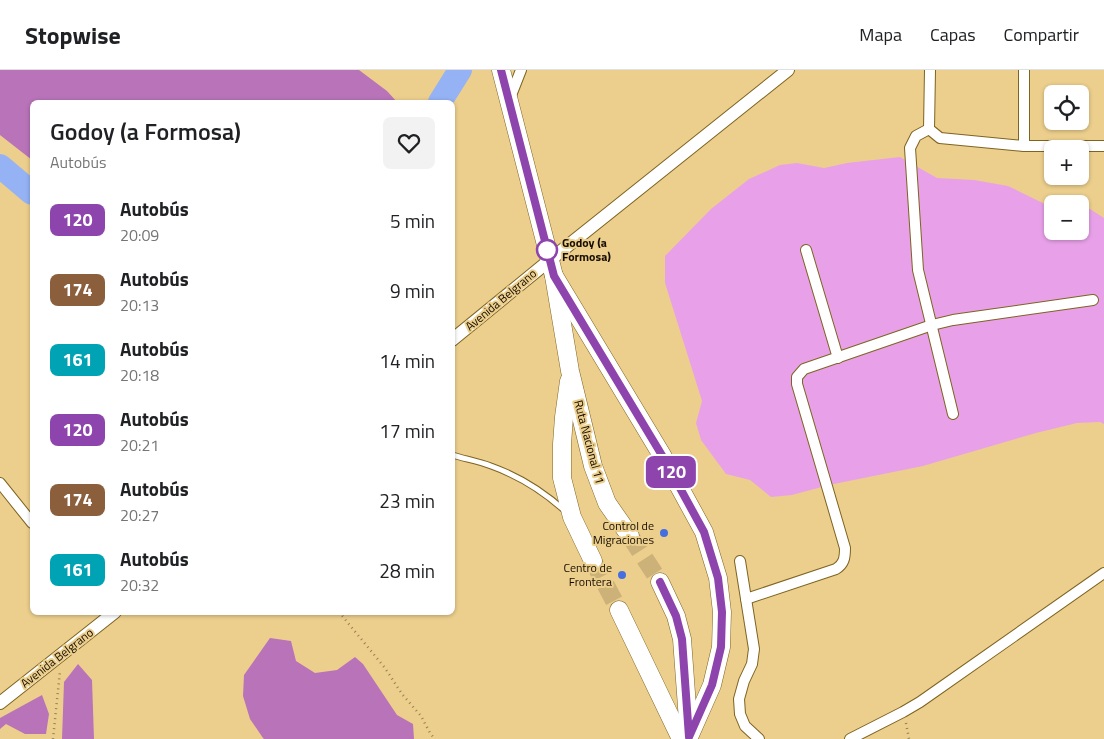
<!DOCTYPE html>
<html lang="es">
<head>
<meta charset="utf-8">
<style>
  :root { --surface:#fff; --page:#f2f2f2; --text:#202124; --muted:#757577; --line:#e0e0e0 }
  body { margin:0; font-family:"Titillium Web",sans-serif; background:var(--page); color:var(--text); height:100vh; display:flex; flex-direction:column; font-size:19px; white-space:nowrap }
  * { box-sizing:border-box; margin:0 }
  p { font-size:16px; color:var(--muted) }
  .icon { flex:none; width:28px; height:28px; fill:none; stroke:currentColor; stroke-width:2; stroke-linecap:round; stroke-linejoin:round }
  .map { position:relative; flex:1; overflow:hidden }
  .side { position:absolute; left:30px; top:30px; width:425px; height:515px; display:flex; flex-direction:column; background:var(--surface); border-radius:8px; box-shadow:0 1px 4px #0004 }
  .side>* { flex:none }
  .badge { padding:0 10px; border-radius:8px; font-size:18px; line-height:32px }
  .tools { position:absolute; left:1044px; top:15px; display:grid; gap:10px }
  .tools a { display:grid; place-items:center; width:45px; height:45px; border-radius:8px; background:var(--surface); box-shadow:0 1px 4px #0004; font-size:25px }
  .map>.badge { position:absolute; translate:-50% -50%; box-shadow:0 0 0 2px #fff }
  .round { display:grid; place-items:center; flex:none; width:52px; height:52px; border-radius:8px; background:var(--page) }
  .head { display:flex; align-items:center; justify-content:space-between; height:85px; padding:0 20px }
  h1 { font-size:24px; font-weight:600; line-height:38px }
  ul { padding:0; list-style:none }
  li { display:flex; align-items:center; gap:15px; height:70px; padding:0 20px }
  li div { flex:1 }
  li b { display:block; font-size:19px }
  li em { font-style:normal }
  li .badge { min-width:55px; font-weight:700; text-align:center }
  header { display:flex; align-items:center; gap:30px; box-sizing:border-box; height:70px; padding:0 25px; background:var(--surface); border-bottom:1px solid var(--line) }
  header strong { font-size:24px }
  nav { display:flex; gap:28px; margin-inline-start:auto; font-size:18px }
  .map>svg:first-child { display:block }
</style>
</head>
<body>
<header>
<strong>Stopwise</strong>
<nav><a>Mapa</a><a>Capas</a><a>Compartir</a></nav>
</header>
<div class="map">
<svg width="1104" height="669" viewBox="0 0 1104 669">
  <rect width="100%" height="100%" fill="#eccf8d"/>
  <polygon fill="#e8a1e9" points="900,87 937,108 974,110 1008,116 1047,135 1052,136 1052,161 1080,161 1080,138 1090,139 1104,148 1104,354 1100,352 1077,353 1036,363 923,396 829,415 792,425 771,427 750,410 726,404 701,370 696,353 702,331 665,213 665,186 711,139 749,109 780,95 797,93 824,98 847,93"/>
  <g fill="#b873b9">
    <polygon points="0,0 359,0 387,21 397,32 32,32 32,90 0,65"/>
    <polygon points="270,568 291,571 296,591 315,603 337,600 355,587 363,594 397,645 413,654 414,669 264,669 263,668 250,649 243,626 244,605"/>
    <polygon points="78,594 92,610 94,669 62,669 64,612"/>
    <polygon points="42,625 49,644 46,664 25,664 6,654 0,659 0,648"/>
  </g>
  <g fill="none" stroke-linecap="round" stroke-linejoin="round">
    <g stroke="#95b2f5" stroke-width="24">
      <polyline points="440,32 460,0"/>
      <polyline points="0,96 32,123"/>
    </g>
    <g stroke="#ccb278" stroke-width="18" stroke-dasharray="18 9" stroke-linecap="butt">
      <polyline points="630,466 660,512"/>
      <polyline points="593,491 619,540"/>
    </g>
    <g stroke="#7e6321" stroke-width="7">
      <path id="service" d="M452,385C465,389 478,391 491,396C519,406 543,421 565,441"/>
    </g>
    <g stroke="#7e6321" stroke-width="12">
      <g id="minor">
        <polyline points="930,0 929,59 940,68 1024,76 1104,76"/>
        <polyline points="510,28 521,0"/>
        <polyline points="929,59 916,66 910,78 918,200 953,344"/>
        <polyline points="1024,76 1024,0"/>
        <polyline points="806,180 838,288"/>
        <polyline points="0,413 32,453"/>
        <polyline points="740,491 754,579 752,594 744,611 739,629 740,644 745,656 759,669"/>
        <path d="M746,529L836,499C844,494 845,488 845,478L797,314V307L804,299L932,255L953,250L1093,230"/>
        <polyline points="850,669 903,642 920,632 1104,503"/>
      </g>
    </g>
    <g stroke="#7e6321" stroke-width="14">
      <g id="tertiary">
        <polyline points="452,270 550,190 788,0"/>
        <polyline points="0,633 115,542"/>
      </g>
    </g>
    <g stroke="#7e6321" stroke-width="19">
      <g id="trunk">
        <polyline points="501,0 554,206 570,301 593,396 607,433 630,466"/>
        <polyline points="554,206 663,387 704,462 718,508 722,542 721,577 712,615 689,667"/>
        <polyline points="569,311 564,347 562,374 562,408 572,447 593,491"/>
        <polyline points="660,512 676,546 682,569 689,664"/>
        <polyline points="619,540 681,669"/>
      </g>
    </g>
    <g stroke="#958053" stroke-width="2.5" stroke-dasharray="1 4" stroke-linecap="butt">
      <polyline points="339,542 385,598 402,624 421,646 430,663 435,669"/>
      <polyline points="906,653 909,669"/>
      <polyline points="53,669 60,601"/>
    </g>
    <use href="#service" stroke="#fff" stroke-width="5"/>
    <use href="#minor" stroke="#fff" stroke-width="10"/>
    <use href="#tertiary" stroke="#fff" stroke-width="12"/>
    <use href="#trunk" stroke="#fff" stroke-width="18"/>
  </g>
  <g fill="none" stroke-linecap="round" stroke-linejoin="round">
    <g stroke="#fff" stroke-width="11">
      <polyline id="line" points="501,0 554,206 663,387 704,462 718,508 722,542 721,577 712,615 689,667 682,569 676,546 660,512"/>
    </g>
    <use href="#line" stroke="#8e44ad" stroke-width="8"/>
  </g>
  <circle fill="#fff" stroke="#8e44ad" stroke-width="2.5" cx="547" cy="180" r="10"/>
  <g fill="#456ee0" stroke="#eccf8d" stroke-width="2">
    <circle cx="664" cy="463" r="5"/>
    <circle cx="622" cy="505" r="5"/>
  </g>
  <g text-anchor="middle" stroke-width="4" stroke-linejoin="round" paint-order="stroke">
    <g font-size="12" font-weight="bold" fill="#170d00" stroke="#eccf8d" text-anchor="start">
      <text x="562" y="177">Godoy (a<tspan x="562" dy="14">Formosa)</tspan></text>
    </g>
    <g font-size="12" fill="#170d00" stroke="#eccf8d">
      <text transform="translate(501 230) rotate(-40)" y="4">Avenida Belgrano</text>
      <text transform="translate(589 372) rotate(75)" y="4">Ruta Nacional 11</text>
      <text transform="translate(57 588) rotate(-38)" y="4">Avenida Belgrano</text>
    </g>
    <g font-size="12" fill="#170d00" stroke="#eccf8d" text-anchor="end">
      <text x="654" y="460">Control de<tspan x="654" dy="14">Migraciones</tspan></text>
      <text x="612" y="502">Centro de<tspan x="612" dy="14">Frontera</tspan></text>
    </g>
  </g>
</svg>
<div class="tools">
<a><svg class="icon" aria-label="locate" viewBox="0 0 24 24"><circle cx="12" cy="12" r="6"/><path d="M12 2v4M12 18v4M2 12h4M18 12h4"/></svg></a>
<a>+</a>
<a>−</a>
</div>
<b class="badge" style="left:671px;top:402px;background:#8e44ad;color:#fff">120</b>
<section class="side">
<div class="head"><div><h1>Godoy (a Formosa)</h1><p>Autobús</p></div><a class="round"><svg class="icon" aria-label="heart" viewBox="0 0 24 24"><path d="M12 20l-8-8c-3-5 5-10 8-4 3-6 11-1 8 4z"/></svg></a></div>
<ul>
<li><span class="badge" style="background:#8e44ad;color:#fff">120</span><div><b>Autobús</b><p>20:09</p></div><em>5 min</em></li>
<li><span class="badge" style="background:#8b5e3c;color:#fff">174</span><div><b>Autobús</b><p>20:13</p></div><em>9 min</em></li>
<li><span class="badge" style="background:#00a3b4;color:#fff">161</span><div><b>Autobús</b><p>20:18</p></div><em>14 min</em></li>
<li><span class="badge" style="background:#8e44ad;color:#fff">120</span><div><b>Autobús</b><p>20:21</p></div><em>17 min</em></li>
<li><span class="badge" style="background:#8b5e3c;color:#fff">174</span><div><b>Autobús</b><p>20:27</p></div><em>23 min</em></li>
<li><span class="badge" style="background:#00a3b4;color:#fff">161</span><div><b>Autobús</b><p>20:32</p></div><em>28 min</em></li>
</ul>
</section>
</div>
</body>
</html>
